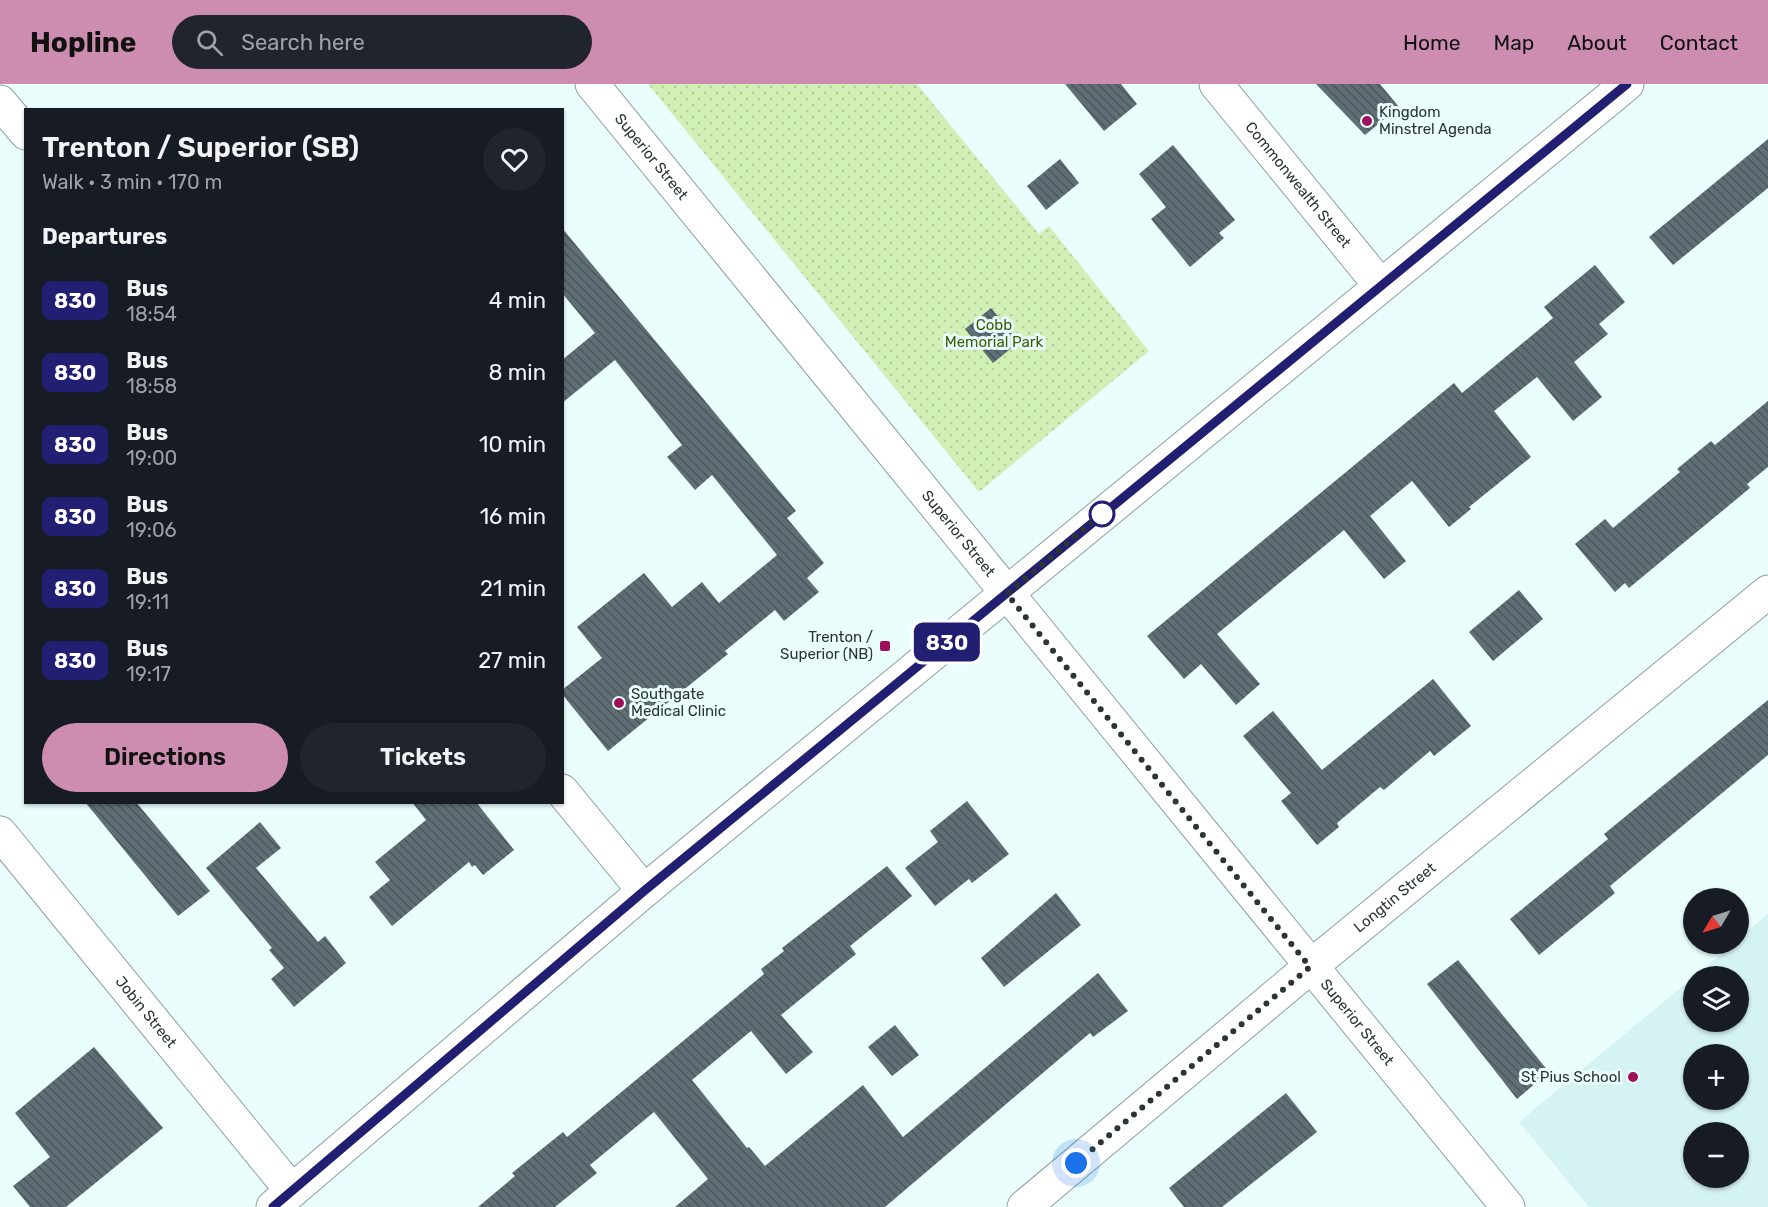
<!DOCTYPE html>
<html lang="en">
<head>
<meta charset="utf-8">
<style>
  :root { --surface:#171b24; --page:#20242c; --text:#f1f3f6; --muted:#9ea1a6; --accent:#cc8db1 }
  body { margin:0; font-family:Rubik,sans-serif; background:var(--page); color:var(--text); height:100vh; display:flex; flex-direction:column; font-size:22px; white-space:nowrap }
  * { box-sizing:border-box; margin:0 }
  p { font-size:20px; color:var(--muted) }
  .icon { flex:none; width:33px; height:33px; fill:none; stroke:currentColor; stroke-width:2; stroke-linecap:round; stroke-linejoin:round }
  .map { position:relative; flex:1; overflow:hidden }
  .details { position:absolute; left:24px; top:24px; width:540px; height:696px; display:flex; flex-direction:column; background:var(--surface); border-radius:0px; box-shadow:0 2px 4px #0004 }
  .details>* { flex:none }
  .badge { padding:0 12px; border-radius:9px; font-size:21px; line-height:39px }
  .needle { width:39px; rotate:232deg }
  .fabs { position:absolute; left:1683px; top:804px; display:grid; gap:12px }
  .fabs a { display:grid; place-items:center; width:66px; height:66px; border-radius:50%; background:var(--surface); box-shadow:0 2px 4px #0004; font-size:30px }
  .you { position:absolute; width:30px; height:30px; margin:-15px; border:4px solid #fff; border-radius:50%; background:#1a73e8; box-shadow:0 0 0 9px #1a73e833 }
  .map>.badge { position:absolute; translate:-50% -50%; box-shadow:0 0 0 3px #fff }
  h2 { padding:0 18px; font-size:22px; line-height:54px }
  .round { display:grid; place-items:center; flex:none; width:63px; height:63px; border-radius:32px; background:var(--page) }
  .headline { display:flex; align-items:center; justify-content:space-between; height:102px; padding:0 18px }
  h1 { font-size:28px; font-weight:600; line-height:45px }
  .action { display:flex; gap:12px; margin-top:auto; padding:12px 18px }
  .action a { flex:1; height:69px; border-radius:36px; background:var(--accent); color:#111; font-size:24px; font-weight:600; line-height:69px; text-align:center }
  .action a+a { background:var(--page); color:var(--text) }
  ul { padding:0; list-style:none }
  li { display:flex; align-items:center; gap:18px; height:72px; padding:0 18px }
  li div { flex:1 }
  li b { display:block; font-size:22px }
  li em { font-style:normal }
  li .badge { min-width:66px; font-weight:700; text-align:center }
  header { display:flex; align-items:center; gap:36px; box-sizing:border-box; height:84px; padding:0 30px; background:var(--accent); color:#111 }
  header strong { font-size:28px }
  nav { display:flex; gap:33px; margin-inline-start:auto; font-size:21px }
  .search { width:420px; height:54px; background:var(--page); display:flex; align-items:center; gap:15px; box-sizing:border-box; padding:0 21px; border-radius:33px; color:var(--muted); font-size:22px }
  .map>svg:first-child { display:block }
</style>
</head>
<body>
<header>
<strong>Hopline</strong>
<div class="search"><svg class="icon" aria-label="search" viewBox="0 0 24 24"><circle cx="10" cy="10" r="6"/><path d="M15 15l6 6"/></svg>Search here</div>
<nav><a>Home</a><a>Map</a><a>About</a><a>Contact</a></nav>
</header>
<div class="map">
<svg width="1768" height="1123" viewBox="0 0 1768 1123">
  <defs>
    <pattern id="park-dots" width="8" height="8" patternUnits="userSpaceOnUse" patternTransform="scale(1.5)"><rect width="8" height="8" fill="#d1f0b5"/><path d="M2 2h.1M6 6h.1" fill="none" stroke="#b4ce9c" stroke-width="1.8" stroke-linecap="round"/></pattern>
    <pattern id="building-back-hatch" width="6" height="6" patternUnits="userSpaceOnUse" patternTransform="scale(1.5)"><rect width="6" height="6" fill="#606f76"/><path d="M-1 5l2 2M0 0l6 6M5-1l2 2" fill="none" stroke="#4b575c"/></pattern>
  </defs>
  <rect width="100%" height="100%" fill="#e9fefd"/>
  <path fill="#d5f3f2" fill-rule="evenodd" d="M1768,830V1123H1589L1519,1038L1733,860H1738L1739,855ZM1694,892H1738V938H1694ZM1694,970H1738V1016H1694ZM1694,1048H1738V1094H1694Z"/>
  <polygon fill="url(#park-dots)" points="648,0 917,0 1039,150 1049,142 1149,267 979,408"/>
  <g fill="url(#building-back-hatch)">
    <polygon points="1065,0 1121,0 1137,20 1104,47"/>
    <polygon points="1316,0 1380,0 1399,23 1365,51"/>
    <polygon points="1768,55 1768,104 1673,181 1649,153"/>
    <polygon points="1173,61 1235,136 1219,149 1224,154 1190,183 1151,135 1166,123 1139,90"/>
    <polygon points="1060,75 1079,99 1046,126 1027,102"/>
    <polygon points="562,144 796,427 787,434 824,479 807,494 819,508 784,537 775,526 725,567 728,570 608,667 562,610 562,606 602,574 577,543 644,489 672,523 702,498 719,519 777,471 712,391 695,406 667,373 682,361 615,276 562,319 562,276 595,249 562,209"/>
    <polygon points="1595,181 1625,218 1599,240 1608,250 1574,278 1602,313 1573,337 1537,293 1494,327 1531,373 1469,423 1471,425 1449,443 1412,397 1370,432 1406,477 1384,495 1344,446 1217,550 1260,600 1236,621 1201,580 1184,595 1147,552 1454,299 1462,309 1553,234 1544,223"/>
    <polygon points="991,224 1019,258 993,279 965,245"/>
    <polygon points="1768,317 1768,383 1747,400 1750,404 1629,504 1625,499 1615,508 1575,460 1605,435 1613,444 1680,388 1677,385 1711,357 1715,361"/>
    <polygon points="1519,506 1543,535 1493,577 1469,548"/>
    <polygon points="1433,595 1471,642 1434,672 1430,667 1384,706 1380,703 1337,739 1339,743 1317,761 1281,717 1291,709 1243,652 1273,627 1322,686"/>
    <polygon points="1768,616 1768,671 1610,802 1615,809 1539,871 1510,835 1608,755 1604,750"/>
    <polygon points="967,717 1009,770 972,799 969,795 935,822 905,784 938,758 930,747"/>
    <polygon points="85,718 136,718 210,807 178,832"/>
    <polygon points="412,718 476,718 514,766 483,791 475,781 472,783 469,778 392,842 369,813 390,796 375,778 426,736"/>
    <polygon points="260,738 281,764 256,784 318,858 325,852 346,879 294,923 271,895 284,884 269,866 272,864 206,784"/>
    <polygon points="887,782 912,812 850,862 856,870 781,931 813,968 786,990 751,947 692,996 747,1064 749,1063 765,1082 863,1001 903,1053 1098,889 1128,927 1093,953 1090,949 885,1123 675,1123 708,1095 654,1028 590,1081 597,1089 555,1123 478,1123 515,1092 512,1089 563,1048 567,1053 764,890 761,885 784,867 782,864"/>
    <polygon points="1056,809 1081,841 1004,903 981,874"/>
    <polygon points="1458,876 1549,988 1517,1015 1427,900"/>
    <polygon points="895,941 919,971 892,992 868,963"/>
    <polygon points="94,963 163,1044 66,1123 30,1123 13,1102 50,1073 15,1029"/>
    <polygon points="1286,1009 1317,1048 1222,1123 1184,1123 1169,1104"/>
  </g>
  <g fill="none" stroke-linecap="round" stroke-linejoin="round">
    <g stroke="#8c9f9e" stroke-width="35">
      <g id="street">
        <path id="s1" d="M592,0L1007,509"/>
        <path id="s2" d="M1216,0L1380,201"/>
        <polyline points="0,18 26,49"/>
        <polyline points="562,707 644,807"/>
        <path id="s3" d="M0,749L292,1107"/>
        <path id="s4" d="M1024,1123L1310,883L1768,508"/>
      </g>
    </g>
    <g stroke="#8c9f9e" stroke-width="35">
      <g id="secondary">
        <path id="s5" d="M1007,509L1508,1123"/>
        <polyline points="273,1123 644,807 1627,0"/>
      </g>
    </g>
    <use href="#street" stroke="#fff" stroke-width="33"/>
    <use href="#secondary" stroke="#fff" stroke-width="33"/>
  </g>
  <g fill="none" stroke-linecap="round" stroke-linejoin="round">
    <g stroke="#fff" stroke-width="14">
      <polyline id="line" points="273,1123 644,807 1627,0"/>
    </g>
    <use href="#line" stroke="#221e72" stroke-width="9"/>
    <polyline stroke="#2c3434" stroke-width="6" stroke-dasharray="0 10.8" points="1076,1079 1310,883 1007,510 1102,430"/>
  </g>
  <g fill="#9e105c" stroke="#e9fefd" stroke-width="2">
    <circle cx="1367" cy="37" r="6"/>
    <rect x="879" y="556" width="12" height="12" rx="3"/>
    <circle cx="619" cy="619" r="6"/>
    <circle cx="1633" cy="993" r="6"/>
  </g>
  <circle fill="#fff" stroke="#221e72" stroke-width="3" cx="1102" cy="430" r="12"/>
  <g text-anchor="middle" stroke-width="6" stroke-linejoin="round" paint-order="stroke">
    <g font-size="15" fill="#2c3434" stroke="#e9fefd" text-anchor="start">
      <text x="1379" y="33">Kingdom<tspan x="1379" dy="17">Minstrel Agenda</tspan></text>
      <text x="873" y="558" text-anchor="end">Trenton /<tspan x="873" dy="17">Superior (NB)</tspan></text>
      <text x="631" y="615">Southgate<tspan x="631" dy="17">Medical Clinic</tspan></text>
      <text x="1621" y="998" text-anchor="end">St Pius School</text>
    </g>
    <g font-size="15" fill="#2c3434" stroke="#e9fefd">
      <text dy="5" stroke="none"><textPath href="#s1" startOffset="94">Superior Street</textPath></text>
      <text dy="5" stroke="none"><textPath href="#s2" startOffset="130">Commonwealth Street</textPath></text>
      <text dy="5" stroke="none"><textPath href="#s1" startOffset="580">Superior Street</textPath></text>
      <text dy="5" stroke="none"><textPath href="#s4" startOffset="483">Longtin Street</textPath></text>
      <text dy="5" stroke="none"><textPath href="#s3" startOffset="231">Jobin Street</textPath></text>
      <text dy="5" stroke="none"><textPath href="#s5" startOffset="554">Superior Street</textPath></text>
    </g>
    <g font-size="15" fill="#3b5d03" stroke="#e9fefd">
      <text x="994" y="246">Cobb<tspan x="994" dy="17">Memorial Park</tspan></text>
    </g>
  </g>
</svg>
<div class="fabs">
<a><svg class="needle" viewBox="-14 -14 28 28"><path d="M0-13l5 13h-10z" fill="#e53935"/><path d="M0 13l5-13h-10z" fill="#9ea1a6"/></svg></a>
<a><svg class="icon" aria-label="layers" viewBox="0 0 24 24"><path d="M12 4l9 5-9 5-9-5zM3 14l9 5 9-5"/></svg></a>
<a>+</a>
<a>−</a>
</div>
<div class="you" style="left:1076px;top:1079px"></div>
<b class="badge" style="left:947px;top:558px;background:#221e72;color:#fff">830</b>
<section class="details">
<div class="headline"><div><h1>Trenton / Superior (SB)</h1><p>Walk · 3 min · 170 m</p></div><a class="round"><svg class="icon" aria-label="heart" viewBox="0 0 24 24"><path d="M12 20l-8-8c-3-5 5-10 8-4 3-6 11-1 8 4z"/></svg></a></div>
<h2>Departures</h2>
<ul>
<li><span class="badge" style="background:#221e72;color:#fff">830</span><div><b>Bus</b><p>18:54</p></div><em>4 min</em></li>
<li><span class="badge" style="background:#221e72;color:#fff">830</span><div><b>Bus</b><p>18:58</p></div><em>8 min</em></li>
<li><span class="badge" style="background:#221e72;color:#fff">830</span><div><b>Bus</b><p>19:00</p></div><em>10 min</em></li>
<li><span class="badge" style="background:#221e72;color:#fff">830</span><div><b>Bus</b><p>19:06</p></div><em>16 min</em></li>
<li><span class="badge" style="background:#221e72;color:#fff">830</span><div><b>Bus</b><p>19:11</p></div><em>21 min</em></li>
<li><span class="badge" style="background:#221e72;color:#fff">830</span><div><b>Bus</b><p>19:17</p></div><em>27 min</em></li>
</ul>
<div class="action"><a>Directions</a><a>Tickets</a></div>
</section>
</div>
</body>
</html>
